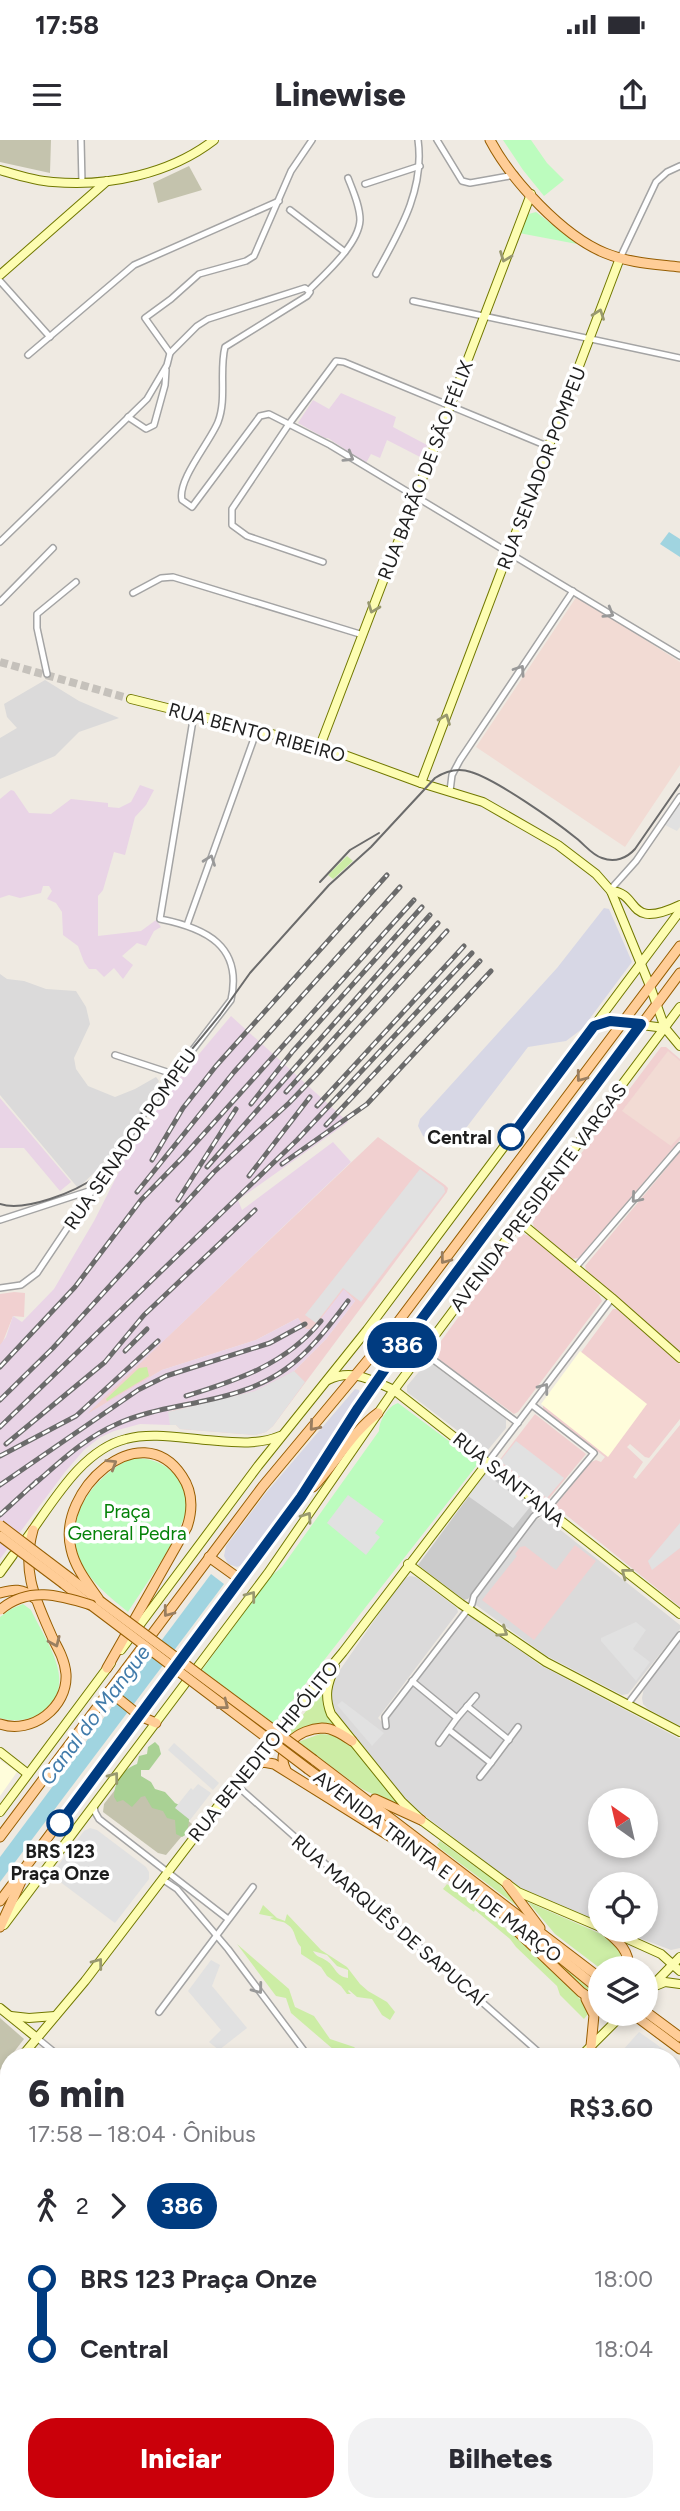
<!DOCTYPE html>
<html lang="pt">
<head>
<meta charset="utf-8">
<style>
  :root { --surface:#fff; --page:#f2f2f3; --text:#2b2b33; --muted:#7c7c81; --accent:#ca000a }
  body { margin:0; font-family:Figtree,sans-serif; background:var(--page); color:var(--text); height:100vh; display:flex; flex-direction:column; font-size:26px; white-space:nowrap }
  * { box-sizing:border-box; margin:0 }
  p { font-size:23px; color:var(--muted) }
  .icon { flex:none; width:38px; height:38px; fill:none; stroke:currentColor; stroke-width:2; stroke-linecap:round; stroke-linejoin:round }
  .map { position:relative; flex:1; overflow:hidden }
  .sheet { position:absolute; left:0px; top:1908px; width:681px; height:464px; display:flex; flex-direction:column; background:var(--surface); border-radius:28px 28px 0 0; box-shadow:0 4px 10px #0003 }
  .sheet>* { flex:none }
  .badge { padding:0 14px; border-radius:23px; font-size:24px; line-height:46px }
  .needle { width:46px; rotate:326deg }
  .fabs { position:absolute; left:588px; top:1648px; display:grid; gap:14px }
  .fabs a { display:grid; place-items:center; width:70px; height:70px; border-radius:50%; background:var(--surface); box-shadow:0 4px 10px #0003; font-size:35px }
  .map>.badge { position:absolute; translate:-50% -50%; box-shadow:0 0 0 4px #fff }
  .legs { display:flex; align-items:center; gap:10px; height:77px; padding:0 28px; font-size:23px }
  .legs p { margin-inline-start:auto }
  .overview { display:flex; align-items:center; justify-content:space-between; height:119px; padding:0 28px }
  h1 { font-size:38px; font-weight:800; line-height:52px }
  .cta { display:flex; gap:14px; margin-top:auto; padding:14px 28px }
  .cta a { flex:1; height:80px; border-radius:28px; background:var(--accent); color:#fff; font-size:28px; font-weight:800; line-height:80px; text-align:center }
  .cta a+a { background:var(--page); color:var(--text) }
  ul { padding:0 28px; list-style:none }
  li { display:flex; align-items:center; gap:24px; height:70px; font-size:26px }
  li i { display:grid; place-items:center; width:10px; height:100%; margin:0 9px; background:currentColor }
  li i::after { content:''; width:18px; height:18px; margin:-9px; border:5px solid; border-radius:50%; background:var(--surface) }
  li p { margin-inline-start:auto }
  li:first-child i { background:linear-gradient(#0000 50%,currentColor 0) }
  li:last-child i { background:linear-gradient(currentColor 50%,#0000 0) }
  .status { display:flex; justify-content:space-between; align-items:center; height:49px; padding:0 35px; background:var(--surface); direction:ltr }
  .status svg { height:19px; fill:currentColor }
  header { display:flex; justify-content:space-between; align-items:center; height:91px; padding:0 28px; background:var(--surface); font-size:32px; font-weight:800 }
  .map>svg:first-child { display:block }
</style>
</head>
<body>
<div class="status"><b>17:58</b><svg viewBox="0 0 49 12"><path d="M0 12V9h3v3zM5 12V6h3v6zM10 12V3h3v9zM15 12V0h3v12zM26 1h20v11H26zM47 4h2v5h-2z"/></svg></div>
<header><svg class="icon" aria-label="menu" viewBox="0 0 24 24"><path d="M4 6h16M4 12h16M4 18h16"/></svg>Linewise<svg class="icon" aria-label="share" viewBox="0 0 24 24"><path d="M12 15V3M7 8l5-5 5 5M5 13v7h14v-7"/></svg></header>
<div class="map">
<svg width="680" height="2371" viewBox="0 0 680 2371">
  <rect width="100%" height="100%" fill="#efeae2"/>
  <g fill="#dbdada" fill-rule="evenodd">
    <polygon points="45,540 79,561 119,578 79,592 55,616 0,639 0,598 17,588 7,577 4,564"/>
    <polygon points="0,834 7,839 24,841 46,849 76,851 86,867 90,884 74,918 76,929 88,946 115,957 135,949 156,937 159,941 129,991 97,1030 78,1048 0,955"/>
    <polygon points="428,1221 506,1279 506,1288 487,1311 483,1310 407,1252 407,1246"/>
    <polygon points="542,1377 548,1380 680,1485 680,1489 628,1554 622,1555 545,1515 476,1465 476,1457 532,1382"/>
    <path d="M410,1436L416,1437L457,1468L458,1472L378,1578L384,1584L466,1477L472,1475L540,1525L680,1599V1808L671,1810L618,1790H646V1745H600V1783L520,1748L412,1666L340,1580L329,1559L333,1540L403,1439ZM600,1661H646V1706H600Z"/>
    <polygon points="680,1497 680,1586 648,1569 643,1564 642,1558 644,1548 653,1534"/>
  </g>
  <g fill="#f1d0d0">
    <polygon points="661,907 666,907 680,919 680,1000 579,1118 572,1119 534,1087 532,1079"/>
    <polygon points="378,997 445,1045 448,1048 447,1052 273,1286 266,1292 255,1295 180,1289 176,1285 170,1285 168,1272 294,1231 326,1199 355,1161 344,1150 313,1189 306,1190 298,1178 256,1200 162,1230 83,1277"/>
    <polygon points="680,1012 680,1211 587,1132 585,1126"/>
    <polygon points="523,1094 530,1096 573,1132 599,1155 602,1161 531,1255 518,1272 514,1274 441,1221 433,1212 513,1102"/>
    <polygon points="14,1152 25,1153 24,1177 13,1176 0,1209 0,1154"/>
    <polygon points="613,1169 617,1169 680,1224 680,1279 649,1318 645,1317 630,1304 627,1307 643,1322 633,1337 636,1339 680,1285 680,1467 555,1366 591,1322 596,1320 601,1322 605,1317 543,1269 543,1264"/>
    <polygon points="535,1274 586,1314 547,1361 498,1322"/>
    <polygon points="575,1405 596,1421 534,1500 482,1460 517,1416 515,1414 520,1407 525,1406 556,1430"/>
    <polygon points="6,2247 6,2252 9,2251 9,2335 6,2336 0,2321 0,2249"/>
  </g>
  <g fill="#e9d4e6">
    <polygon points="341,253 396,277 393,287 427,305 422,318 387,300 380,318 371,314 366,323 328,298 325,298 298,283 313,260 329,269"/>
    <polygon points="140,645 154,650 146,665 135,677 125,715 114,712 103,750 98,756 98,796 141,791 156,780 161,787 154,791 146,806 137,803 122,816 133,825 123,839 114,828 104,837 96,829 89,829 84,822 78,806 63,795 62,772 56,763 47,759 52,751 49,746 43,746 41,753 20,758 9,755 0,758 0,659 11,650 14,651 29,673 51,674 71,659 108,663 108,667 119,668 131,662"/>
    <polygon points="231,876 348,982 238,1060 242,1070 333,1002 351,1022 87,1274 162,1230 256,1200 298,1178 306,1189 313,1189 344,1149 355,1161 326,1199 294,1231 255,1251 169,1271 170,1285 140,1284 114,1291 99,1298 84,1310 65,1332 0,1419 0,1205 6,1197 13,1176 22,1182 54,1149 94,1081 133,1004 173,945"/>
    <polygon points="0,958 71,1042 60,1051 24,1008 0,1008"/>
  </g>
  <g fill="#fffddb">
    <polygon points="580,1211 647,1264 608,1317 541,1264"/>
    <polygon points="0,1620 17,1632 0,1656"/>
    <polygon points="6,1957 9,1957 9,2031 0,2043 0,1965"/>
  </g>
  <polygon fill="#cbcbcb" points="490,1332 531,1365 533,1371 468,1459 464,1460 418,1425 486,1333"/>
  <g fill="#f2dbd4">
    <polygon points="577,456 680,522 680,625 625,707 476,607"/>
    <polygon points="668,911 680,921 680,996 671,1006 622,971"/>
  </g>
  <g fill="#c4c3ad">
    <polygon points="0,0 51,0 50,33 0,22"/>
    <polygon points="189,26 202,50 158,63 153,43"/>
    <polygon points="129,1632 192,1684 166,1715 158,1713 103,1672 104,1664"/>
    <polygon points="0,1878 24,1899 0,1930"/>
  </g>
  <g fill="#cceda5" fill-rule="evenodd">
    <polygon points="347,716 353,721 333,739 328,735"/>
    <polygon points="147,1227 149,1236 107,1261 106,1259 139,1228"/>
    <polygon points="322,1552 323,1565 334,1585 313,1584 290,1596 287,1594"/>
    <polygon points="320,1594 333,1595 351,1606 402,1668 362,1649 298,1602"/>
    <polygon points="440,1701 498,1743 521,1769 441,1709 437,1705"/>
    <path d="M447,1744C481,1770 576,1837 588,1874L584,1879L560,1855L557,1846L516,1807L510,1799L475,1770L474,1772L443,1749Z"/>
    <polygon points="528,1762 610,1798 620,1813 623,1829 601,1829 555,1794"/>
    <path d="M263,1765L277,1778L285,1781L287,1774L321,1810L347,1827L360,1844L368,1851L387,1862L395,1872L390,1880L382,1875L372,1859L357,1857L349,1850L348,1851L351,1854H347L341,1846L327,1836L321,1827L301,1814V1807C294,1800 296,1790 288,1785C283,1780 276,1782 270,1778L274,1777L259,1774ZM313,1811L327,1815L337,1826L348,1830V1838C335,1836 336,1827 327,1821C320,1816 317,1818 313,1811Z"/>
    <polygon points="237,1804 289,1849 295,1867 314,1876 330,1899 354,1907 364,1916 341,1916 291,1873 286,1858 276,1856"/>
    <polygon points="537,1805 600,1852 600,1859 587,1852"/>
  </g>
  <path fill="#a9d194" d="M155,1602L159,1606L161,1614L149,1630H141V1636L151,1642L155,1649L165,1652L175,1663L194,1672L189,1680L187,1694L182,1697L176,1694L175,1680L167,1678L163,1671L152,1668L145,1656L141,1657L132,1667L123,1660L117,1662L114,1657C114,1642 123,1629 137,1624L139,1616L147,1614L148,1607Z"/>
  <g fill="#bcfcbe">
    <polygon points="503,0 531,0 547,23 564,40 544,56 523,30"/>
    <polygon points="536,72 577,104 519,93 525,75"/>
    <path d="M398,1263L477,1322V1325L274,1584L202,1530L271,1436L282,1427L379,1291C379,1281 388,1266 398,1263Z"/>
    <path d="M132,1318C150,1318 164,1322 176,1336C181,1343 186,1352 187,1361C189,1386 143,1448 128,1472C111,1458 89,1441 80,1420C61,1378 95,1335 132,1318Z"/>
    <path d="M23,1464L31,1470C46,1502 80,1545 42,1572C29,1581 14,1582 0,1578V1477L11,1469Z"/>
    <polygon points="9,2031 9,2056 0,2067 0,2043"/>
  </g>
  <g fill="#e1e1e1">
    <polygon points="680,661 680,687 677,691 663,684"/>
    <polygon points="420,1029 444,1047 445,1052 361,1162 343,1148 316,1183 305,1175"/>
    <polygon points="294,1231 305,1242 273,1286 266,1292 255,1295 180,1289 176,1285 170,1285 168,1272 255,1251"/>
    <polygon points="516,1301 564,1338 547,1358 500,1321"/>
    <polygon points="486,1334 530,1367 513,1388 468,1356"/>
    <polygon points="348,1355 384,1381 375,1393 380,1397 366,1415 327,1383"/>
    <polygon points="680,1383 680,1408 652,1430 648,1421"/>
    <polygon points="636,1482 646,1490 633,1509 650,1522 636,1541 601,1501 601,1498"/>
    <polygon points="342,1561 384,1593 372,1606 337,1565"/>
    <polygon points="174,1603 219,1643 213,1650 168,1610"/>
    <polygon points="198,1644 211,1653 190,1680 175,1668 191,1648 193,1650"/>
    <polygon points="90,1688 97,1690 146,1727 149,1732 149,1739 115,1783 51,1735 84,1691"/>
    <polygon points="211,1820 220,1825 212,1846 247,1888 219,1910 209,1902 221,1890 188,1851"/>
    <polygon points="639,1892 680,1921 680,1948 674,1955 672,1916 629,1916 623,1910"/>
    <polygon points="8,1992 9,1993 9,2029 0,2022 0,2004"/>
  </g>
  <g fill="#d7d7e5">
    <polygon points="604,768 609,769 632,822 582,889 566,901 528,907 453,1005 439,1006 423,996 418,986 420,979 557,828"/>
    <polygon points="355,1249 359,1250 360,1253 286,1368 246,1423 237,1427 228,1424 224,1416 226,1406 265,1354"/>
    <polygon points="672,1989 680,1996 680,2076 672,2069"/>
    <polygon points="7,2252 9,2285 5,2288 9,2303 2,2286 0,2287 0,2258"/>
  </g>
  <g fill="#a0d4e0">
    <polygon points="669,392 680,399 680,417 660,404"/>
    <polygon points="211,1434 224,1444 0,1742 0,1717"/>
  </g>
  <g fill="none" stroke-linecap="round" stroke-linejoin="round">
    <polyline stroke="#c5c1bb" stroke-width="8" stroke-dasharray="8 4" stroke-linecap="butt" points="0,522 131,559"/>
    <g stroke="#a4a4a4" stroke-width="8">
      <g id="street">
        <polyline points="81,0 82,43"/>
        <polyline points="437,0 462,41 470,43 515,35"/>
        <polyline points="365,44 420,26"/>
        <polyline points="290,70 345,112"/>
        <polyline points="620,118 656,42 667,32 680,26"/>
        <path d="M376,134C399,92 425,50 418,0"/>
        <polyline points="0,141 50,197"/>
        <path d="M309,150C325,134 359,104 360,80C360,66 353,51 348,38"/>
        <polyline points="413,161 680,218"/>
        <polyline points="170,213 145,178 171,159 199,134 246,121 254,116 291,31 312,0"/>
        <polyline points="28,215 134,125 279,61"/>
        <polyline points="128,277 146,289 154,285 165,245 166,230"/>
        <path d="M0,402L147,259L167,225L170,213L197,186L208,179L305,148L310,152L307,156L225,207C219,231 227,259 218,282C210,302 177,340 182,360L192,367L260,276L269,274L330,305L680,516"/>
        <polyline points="323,422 247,396 232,385 232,369 289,284 336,221 344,222 547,306"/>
        <polyline points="133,453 161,438 173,437 363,495"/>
        <polyline points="0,462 53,408"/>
        <polyline points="47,534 37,488 37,474 76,442"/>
        <polyline points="450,651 452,635 460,620 573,451"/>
        <polyline points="610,750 636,721 680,657"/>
        <polyline points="187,785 257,590"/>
        <polyline points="115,915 173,934"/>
        <polyline points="0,1080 92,1050"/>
        <polyline points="575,1128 680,1006"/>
        <path d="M0,1148L21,1145L37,1133L145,972L231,860C243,806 206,788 160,779L194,574"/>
        <polyline points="423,1212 518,1283"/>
        <polyline points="488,1322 612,1158"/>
        <polyline points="412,1541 457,1578 476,1556"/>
        <polyline points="627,1565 680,1495"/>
        <polyline points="467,1566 509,1600"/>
        <polyline points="386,1586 385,1577 472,1464 474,1456 534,1376 552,1363 594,1313 532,1265"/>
        <polyline points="449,1590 491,1623 480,1637"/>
        <polyline points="439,1603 457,1578"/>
        <polyline points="491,1623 518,1587"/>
        <polyline points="235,1644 543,1916"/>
        <polyline points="94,1665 95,1672 99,1679 228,1779"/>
        <polyline points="162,1739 177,1749 228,1809 308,1916"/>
        <polyline points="159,1872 253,1747"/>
        <polyline points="37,1898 59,1916"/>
        <polyline points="6,2073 9,2099"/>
        <polyline points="0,2080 9,2069"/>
        <polyline points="0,2091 9,2100"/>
        <polyline points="0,2339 9,2358"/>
        <polyline points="10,2362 14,2371"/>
        <polyline points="85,2362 88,2371"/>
        <polyline points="281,2362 285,2371"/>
        <polyline points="494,2371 495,2362"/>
      </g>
    </g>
    <g stroke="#717800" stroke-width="10">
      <g id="secondary">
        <path d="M0,30C17,35 35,41 53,42C108,47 170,34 214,0"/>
        <polyline points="0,135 107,41"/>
        <polyline points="131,559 320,606 421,643 483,662 558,705 596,734 611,751 650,846 665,888 680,906"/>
        <polyline points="320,606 531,54"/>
        <polyline points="421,643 620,118"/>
        <path d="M611,751C641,753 625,791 680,765"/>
        <polyline points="597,885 610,881 665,888"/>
        <polyline points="520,1082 612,1158 680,1218"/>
        <path d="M328,1240C352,1228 371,1240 394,1250L680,1474"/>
        <path d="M26,1399C52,1364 81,1310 126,1299C151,1292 181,1298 206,1300C231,1302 256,1306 280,1296"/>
        <polyline points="408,1424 461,1464 546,1522 680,1592"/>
        <polyline points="0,1433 13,1415"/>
        <polyline points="121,1510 258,1326 367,1190 680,771"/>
        <path d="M335,1527C327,1544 324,1556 331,1574L402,1662L421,1680L518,1752L600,1787"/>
        <polyline points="0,1612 28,1634"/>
        <polyline points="0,1672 111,1523"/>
        <polyline points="4,1785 268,1433 394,1250 680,867"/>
        <polyline points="610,1791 661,1814 680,1831"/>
        <polyline points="653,1847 665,1842 680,1844"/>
        <polyline points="646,1852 680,1817"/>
        <polyline points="0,1868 37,1898"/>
        <polyline points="11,1876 29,1878 55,1876"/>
        <polyline points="22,1916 85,1841 244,1632 343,1512 488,1322"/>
        <polyline points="581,1916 623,1874"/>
        <polyline points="0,1945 9,1933"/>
        <polyline points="672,2226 680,2218"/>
        <polyline points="133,2371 142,2362"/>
        <polyline points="441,2371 464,2362"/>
      </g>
    </g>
    <g stroke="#965d00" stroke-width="11">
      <g id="primary">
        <path d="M490,0C511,40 563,96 605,113C629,123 655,124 680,127"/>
        <path d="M313,1347C336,1323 352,1292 378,1273"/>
        <polyline points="209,1417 241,1440"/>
        <polyline points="70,1438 93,1456"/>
        <polyline points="64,1444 90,1465"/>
        <path d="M0,1453C13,1449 23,1448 34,1458"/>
        <path d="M100,1461C89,1445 75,1428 71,1409C56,1352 140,1273 182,1336C193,1352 193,1369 187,1387L107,1528"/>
        <polyline points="109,1551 140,1576 156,1583"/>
        <path d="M0,1584C32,1595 68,1567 66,1534C65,1521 59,1510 53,1499C36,1460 21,1433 33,1390"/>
        <polyline points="314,1620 600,1838"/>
        <polyline points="308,1629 542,1803 600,1850"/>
        <path d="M286,1630C274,1607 300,1589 322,1588C333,1588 343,1595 352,1601"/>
        <polyline points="244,1632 263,1622 274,1624 391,1697"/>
        <polyline points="375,1659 421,1680"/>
        <polyline points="0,1697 263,1346 383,1202 680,806"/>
        <polyline points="507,1744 540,1788"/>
        <polyline points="0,1761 241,1440 301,1357 376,1242 680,833"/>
        <polyline points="0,1787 23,1737"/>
        <polyline points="516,1790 581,1852 600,1865"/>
        <path d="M605,1790C619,1802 629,1810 629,1829"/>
        <polyline points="586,1859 594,1875 591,1906"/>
        <polyline points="646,1872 680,1897"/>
        <polyline points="633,1874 680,1909"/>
      </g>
    </g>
    <use href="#street" stroke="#fff" stroke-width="5"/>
    <use href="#secondary" stroke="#fdfdb2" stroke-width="8"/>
    <use href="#primary" stroke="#ffcd97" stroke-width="9"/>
    <g stroke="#6b6b6b" stroke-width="2">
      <polyline points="320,742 350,710 379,693"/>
      <path d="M0,1064C25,1072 76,1052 97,1036L159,949L220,875L250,833L329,745L371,707L435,638C446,631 459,628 471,632C497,640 555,681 576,698C585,705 592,715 602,718C615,723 627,718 635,709L680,644"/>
    </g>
    <g stroke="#6b6b6b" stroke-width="5">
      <g id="rail">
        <polyline points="286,952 438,783"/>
        <polyline points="251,964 293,911 422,767"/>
        <polyline points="317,966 464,806"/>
        <polyline points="326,985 480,821"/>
        <polyline points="152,1020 183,968 216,926 387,735"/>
        <polyline points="282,1024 367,964 491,831"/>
        <polyline points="207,1027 430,775"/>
        <polyline points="249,1036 310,957"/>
        <polyline points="137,1052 234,932 400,747"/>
        <polyline points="178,1060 236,969"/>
        <polyline points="125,1211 147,1189"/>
        <polyline points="0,1227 75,1147 141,1060 182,1018 414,760"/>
        <path d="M186,1256C238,1240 286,1224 321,1181"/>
        <polyline points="0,1260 53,1208 214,1032 289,963 316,935 447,791"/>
        <polyline points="0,1287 297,1000 472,813"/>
        <polyline points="6,1304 105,1222 144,1175 255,1070"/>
        <polyline points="0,1316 76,1276 158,1201"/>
        <polyline points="0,1345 138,1250 166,1236 270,1203 305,1184"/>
        <path d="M31,1347C58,1324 84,1298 117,1284C143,1272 171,1268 199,1262C278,1246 301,1224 348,1161"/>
        <polyline points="0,1375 37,1341"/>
      </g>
    </g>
    <use href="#rail" stroke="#fff" stroke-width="2.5" stroke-dasharray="8" stroke-linecap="butt"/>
    <g stroke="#965d00" stroke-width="11" stroke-linecap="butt">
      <g id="primary-bridge">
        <polyline points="0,1385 70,1438"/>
        <polyline points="0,1396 64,1444"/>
        <polyline points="100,1461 314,1620"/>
        <path d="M0,1470C28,1446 59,1455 91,1465L308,1629"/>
      </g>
    </g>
    <use href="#primary-bridge" stroke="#ffcd97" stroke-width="9"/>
  </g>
  <defs><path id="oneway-chevron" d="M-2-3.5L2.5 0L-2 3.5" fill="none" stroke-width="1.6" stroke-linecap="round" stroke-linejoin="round" transform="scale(1.75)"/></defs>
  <g stroke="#98986f">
    <use href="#oneway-chevron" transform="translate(505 117) rotate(111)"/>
    <use href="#oneway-chevron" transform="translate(599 174) rotate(-70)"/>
    <use href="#oneway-chevron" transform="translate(373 468) rotate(111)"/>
    <use href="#oneway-chevron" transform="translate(445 579) rotate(-69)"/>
    <use href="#oneway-chevron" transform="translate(307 1377) rotate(-55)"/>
    <use href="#oneway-chevron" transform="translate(626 1433) rotate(-142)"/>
    <use href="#oneway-chevron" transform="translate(251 1456) rotate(-53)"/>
    <use href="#oneway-chevron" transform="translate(503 1492) rotate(34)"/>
    <use href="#oneway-chevron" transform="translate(114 1637) rotate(-53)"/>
    <use href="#oneway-chevron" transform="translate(98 1823) rotate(-53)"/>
  </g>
  <g stroke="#999">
    <use href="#oneway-chevron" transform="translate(349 317) rotate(31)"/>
    <use href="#oneway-chevron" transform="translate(609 473) rotate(31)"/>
    <use href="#oneway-chevron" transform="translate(520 530) rotate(-56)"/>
    <use href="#oneway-chevron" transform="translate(210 720) rotate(-70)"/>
    <use href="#oneway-chevron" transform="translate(636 1058) rotate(131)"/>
    <use href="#oneway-chevron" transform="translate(544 1248) rotate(-53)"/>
    <use href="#oneway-chevron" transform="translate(258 1849) rotate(53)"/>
  </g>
  <g stroke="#997e60">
    <use href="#oneway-chevron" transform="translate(581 937) rotate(127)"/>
    <use href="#oneway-chevron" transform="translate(445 1119) rotate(127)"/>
    <use href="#oneway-chevron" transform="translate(314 1286) rotate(131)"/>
    <use href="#oneway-chevron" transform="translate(112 1324) rotate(-32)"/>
    <use href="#oneway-chevron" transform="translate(168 1472) rotate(127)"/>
    <use href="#oneway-chevron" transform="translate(55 1502) rotate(66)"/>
    <use href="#oneway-chevron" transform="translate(224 1565) rotate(38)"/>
  </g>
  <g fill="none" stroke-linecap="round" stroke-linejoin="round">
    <g stroke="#fff" stroke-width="16">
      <polyline id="line-1" points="60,1683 301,1357 358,1268 397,1212 641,884 610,881 594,886 511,997"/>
    </g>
    <use href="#line-1" stroke="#003b80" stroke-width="10"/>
  </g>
  <g fill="#fff" stroke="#003b80" stroke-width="3.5">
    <circle cx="511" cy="997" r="12"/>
    <circle cx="60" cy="1683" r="12"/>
  </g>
  <g text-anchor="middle" stroke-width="7" stroke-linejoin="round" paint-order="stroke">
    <g font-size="19" fill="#1d1d1d" stroke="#fff">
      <text transform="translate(541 328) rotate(-69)" y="7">RUA SENADOR POMPEU</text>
      <text transform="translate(425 330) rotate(-69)" y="7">RUA BARÃO DE SÃO FÉLIX</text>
      <text transform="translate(257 592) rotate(15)" y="7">RUA BENTO RIBEIRO</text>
      <text transform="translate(130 999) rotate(-55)" y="7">RUA SENADOR POMPEU</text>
      <text transform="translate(538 1057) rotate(-53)" y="7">AVENIDA PRESIDENTE VARGAS</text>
      <text transform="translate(509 1339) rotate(39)" y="7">RUA SANT'ANA</text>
      <text transform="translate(263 1611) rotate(-51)" y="7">RUA BENEDITO HIPÓLITO</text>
      <text transform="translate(438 1726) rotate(37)" y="7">AVENIDA TRINTA E UM DE MARÇO</text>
      <text transform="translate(389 1780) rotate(41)" y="7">RUA MARQUÊS DE SAPUCAÍ</text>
    </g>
    <g font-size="19" font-weight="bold" fill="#1d1d1d" stroke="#fff" text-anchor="end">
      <text x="492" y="1004">Central</text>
      <text x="60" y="1718" text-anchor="middle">BRS 123<tspan x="60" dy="22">Praça Onze</tspan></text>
    </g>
    <g font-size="19" fill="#058209" stroke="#fff">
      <text x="127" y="1378">Praça<tspan x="127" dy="22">General Pedra</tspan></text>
    </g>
    <g font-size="21" font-style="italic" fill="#417baa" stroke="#fff">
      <text transform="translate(95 1575) rotate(-53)" y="7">Canal do Mangue</text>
    </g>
  </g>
</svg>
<div class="fabs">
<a><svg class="needle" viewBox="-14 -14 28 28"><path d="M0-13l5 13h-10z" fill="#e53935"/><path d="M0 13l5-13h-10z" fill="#7c7c81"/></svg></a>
<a><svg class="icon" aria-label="locate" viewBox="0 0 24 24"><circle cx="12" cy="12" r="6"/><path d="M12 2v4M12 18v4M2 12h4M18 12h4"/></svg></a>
<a><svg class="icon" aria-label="layers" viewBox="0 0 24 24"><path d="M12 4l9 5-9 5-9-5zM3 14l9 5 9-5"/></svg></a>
</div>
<b class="badge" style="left:402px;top:1205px;background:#003b80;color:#fff">386</b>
<section class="sheet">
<div class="overview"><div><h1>6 min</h1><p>17:58 – 18:04 · Ônibus</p></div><b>R$3.60</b></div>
<div class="legs"><svg class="icon" aria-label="walk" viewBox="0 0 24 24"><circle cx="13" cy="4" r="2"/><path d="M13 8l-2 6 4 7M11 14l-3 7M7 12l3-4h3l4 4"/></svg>2<svg class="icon" aria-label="forward" viewBox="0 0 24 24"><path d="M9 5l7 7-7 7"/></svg><b class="badge" style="background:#003b80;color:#fff">386</b></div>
<ul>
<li><i style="color:#003b80"></i><b>BRS 123 Praça Onze</b><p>18:00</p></li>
<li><i style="color:#003b80"></i><b>Central</b><p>18:04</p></li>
</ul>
<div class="cta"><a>Iniciar</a><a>Bilhetes</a></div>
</section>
</div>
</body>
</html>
